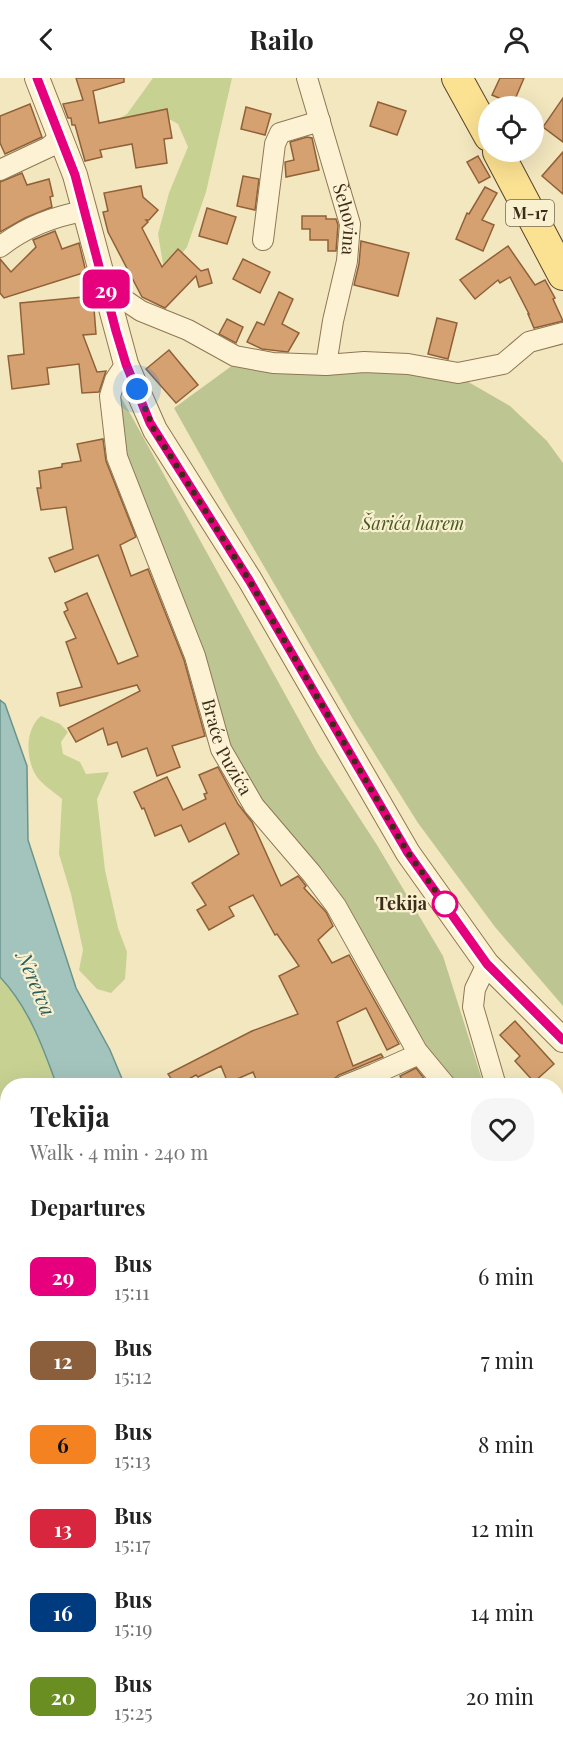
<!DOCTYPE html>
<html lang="en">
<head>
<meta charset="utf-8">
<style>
  :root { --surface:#fff; --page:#f6f6f6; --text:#222; --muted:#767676 }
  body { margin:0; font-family:"Playfair Display",serif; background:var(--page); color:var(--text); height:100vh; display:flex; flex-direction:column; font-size:22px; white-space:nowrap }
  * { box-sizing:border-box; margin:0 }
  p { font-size:20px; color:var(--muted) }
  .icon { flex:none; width:33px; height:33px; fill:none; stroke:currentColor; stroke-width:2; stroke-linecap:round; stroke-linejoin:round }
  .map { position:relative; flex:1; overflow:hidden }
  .panel { position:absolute; left:0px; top:1000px; width:564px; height:674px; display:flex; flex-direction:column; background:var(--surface); border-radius:24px 24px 0 0; box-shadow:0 6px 24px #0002 }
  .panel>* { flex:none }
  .badge { padding:0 12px; border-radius:9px; font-size:21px; line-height:39px }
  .buttons { position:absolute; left:478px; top:18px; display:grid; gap:12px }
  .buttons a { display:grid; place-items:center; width:66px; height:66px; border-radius:50%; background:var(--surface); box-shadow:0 6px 24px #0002; font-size:30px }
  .you { position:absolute; width:30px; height:30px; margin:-15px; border:4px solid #fff; border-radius:50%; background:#1a73e8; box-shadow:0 0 0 9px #1a73e833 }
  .map>.badge { position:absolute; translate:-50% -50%; box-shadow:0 0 0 3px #fff }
  h2 { padding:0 30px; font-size:22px; line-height:54px }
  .round { display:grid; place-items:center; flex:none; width:63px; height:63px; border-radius:24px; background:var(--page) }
  .summary { display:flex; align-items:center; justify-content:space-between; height:102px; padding:0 30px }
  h1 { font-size:28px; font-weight:700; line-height:45px }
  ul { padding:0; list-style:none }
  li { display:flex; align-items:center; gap:18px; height:84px; padding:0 30px }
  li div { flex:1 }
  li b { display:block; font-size:22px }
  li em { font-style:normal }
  li .badge { min-width:66px; font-weight:700; text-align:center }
  header { display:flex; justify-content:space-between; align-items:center; height:78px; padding:0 30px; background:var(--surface); font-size:27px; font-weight:700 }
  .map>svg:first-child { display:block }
</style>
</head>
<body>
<header><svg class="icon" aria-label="back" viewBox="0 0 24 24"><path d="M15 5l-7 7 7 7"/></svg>Railo<svg class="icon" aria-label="person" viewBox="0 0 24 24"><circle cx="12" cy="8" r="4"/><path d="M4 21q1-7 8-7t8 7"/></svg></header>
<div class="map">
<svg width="563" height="1673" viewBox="0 0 563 1673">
  <rect width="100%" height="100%" fill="#f3e7bf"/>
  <g fill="#c7d292">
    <polygon points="153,0 232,0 206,114 187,169 165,198 158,156 169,115 188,69 178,46 162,37 113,44 127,36"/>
    <path d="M41,638L60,646L68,654L61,664L63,676L80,684L86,696L109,694L97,721L105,792L118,850L127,874L125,901L111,915L97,911L79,892L83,872L71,816L59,776L62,721C54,714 43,707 37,699C25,681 25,651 41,638Z"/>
    <path d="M0,899C29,930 43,969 57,1008H8L7,1232L0,1210Z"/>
  </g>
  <g fill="#bdc692">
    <polygon points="233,287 458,298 510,328 547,363 563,385 563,928 495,849 418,745 354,643 230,430 174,330"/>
    <polygon points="121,319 318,676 377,767 443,878 484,1008 455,1008 420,970 246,708 226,672 130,396 113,324"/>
  </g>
  <g fill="#a3c4bd" stroke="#69948c" stroke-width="1.5">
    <path d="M0,622L5,626L27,688L28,762L76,910L110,972L125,1008H57C43,969 29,930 0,899Z"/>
    <polygon points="342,1667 439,1667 442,1673 344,1673"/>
  </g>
  <g fill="#d6a170" stroke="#906138" stroke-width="1.5">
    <polygon points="76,0 124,0 124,4 93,13 99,45 167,31 172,60 164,61 167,85 136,90 132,66 100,72 102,79 85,83 75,47 72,47 71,40 68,40 63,26 83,22"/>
    <polygon points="500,0 524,0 513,26 492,17"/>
    <polygon points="563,20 563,64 543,49"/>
    <polygon points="378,24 406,33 397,57 370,48"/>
    <polygon points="30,26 42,59 5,76 0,65 0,38"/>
    <polygon points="246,29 271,36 265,57 241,51"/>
    <polygon points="307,59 312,60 319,92 286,99 285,84 294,82 290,64"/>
    <polygon points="563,74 563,116 542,98"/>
    <polygon points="478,78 490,99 479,105 467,84"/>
    <polygon points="22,95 27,107 49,101 53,118 50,119 52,129 25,140 0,154 0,104"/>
    <polygon points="243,98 259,101 255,132 237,128"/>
    <polygon points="141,108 143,119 158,132 149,142 146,142 148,144 142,150 162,189 178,171 201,193 208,191 212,205 199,209 196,198 165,230 142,219 108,154 103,134 108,133 104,115"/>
    <polygon points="485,109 497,115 482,142 494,147 483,173 456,161 467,135 469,136"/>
    <polygon points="207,130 236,139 227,166 199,158"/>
    <polygon points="302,138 326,138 326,141 336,141 338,147 336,173 328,173 328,162 310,162 310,151 302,151"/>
    <polygon points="55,153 62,171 79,165 86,194 4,220 0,215 0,181 11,194 36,169 33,162"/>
    <polygon points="361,163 409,175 398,218 354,207 359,186"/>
    <polygon points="508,168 535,207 545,202 555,220 553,221 563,243 534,250 528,236 529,236 510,199 500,205 498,202 475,221 460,202"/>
    <polygon points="243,181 270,194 260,215 233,201"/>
    <polygon points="279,214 293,221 282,246 299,255 288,274 262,271 247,264 257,244 264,247"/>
    <polygon points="93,218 96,256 83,257 97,294 106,293 99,314 82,315 79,286 47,290 49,306 12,311 8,278 24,276 20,225"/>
    <polygon points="437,240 457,245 448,281 428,276"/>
    <polygon points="227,241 243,249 236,265 219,256"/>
    <polygon points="169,272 198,307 176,325 146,291"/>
    <polygon points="103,361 106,383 136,459 120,467 131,498 148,491 184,582 205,658 172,668 180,689 157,698 147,670 122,679 117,664 108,667 103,650 76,664 68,650 140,613 137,607 60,628 57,615 82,609 66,564 76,560 64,534 68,532 65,525 87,515 118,586 138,578 98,477 55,494 49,480 73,471 66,429 41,432 37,410 41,410 39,393 62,389 62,386 81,383 77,366"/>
    <polygon points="218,689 238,726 252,744 281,808 298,798 303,804 306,808 304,810 326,834 333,848 318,862 332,885 349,877 399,966 387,972 366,930 337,944 353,988 381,976 383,979 339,997 334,1001 332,1008 259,1008 253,994 228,1005 221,988 198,999 196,997 176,1008 168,996 252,953 298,936 279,898 299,888 277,856 275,857 253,817 229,829 234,838 209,852 197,832 206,827 192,805 239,776 225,745 189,764 181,747 155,758 144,730 142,731 134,714 167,699 183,732 206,721 204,716 207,715 199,697"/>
    <polygon points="515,943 554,986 534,1004 515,983 520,978 500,957"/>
    <polygon points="416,990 430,1008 405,1008 400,998"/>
  </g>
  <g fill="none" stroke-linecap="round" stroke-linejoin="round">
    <g stroke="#8e7755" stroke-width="11">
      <g id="service">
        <polyline points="0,1638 8,1642"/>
        <polyline points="28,1666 32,1673"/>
        <polyline points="140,1673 144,1668"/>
      </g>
    </g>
    <g stroke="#8e7755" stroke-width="22">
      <g id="minor">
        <path id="s1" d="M307,0L350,146L347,183L333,243L326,287"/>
        <polyline points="0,92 49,69 60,59"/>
        <polyline points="263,162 275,66 280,55 320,43"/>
        <path d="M0,169C24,150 55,138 85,133"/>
        <polyline points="105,209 141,233 188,252 235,278 273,285 326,287 364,284 408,286 458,295 503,286 529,264 563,255"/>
        <path id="s2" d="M126,286L115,302L110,318L117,379L195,578L221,671L254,728L312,796L336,828L417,973L446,1008"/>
        <polyline points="487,886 475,911 473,929 496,1008"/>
        <polyline points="344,1008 374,996 419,976"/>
        <polyline points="0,1210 8,1232"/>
        <polyline points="556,1213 563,1230"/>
        <polyline points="556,1388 563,1386"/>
        <polyline points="0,1431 8,1428"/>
        <polyline points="0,1564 8,1557"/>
        <polyline points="11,1673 17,1666"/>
      </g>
    </g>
    <g stroke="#8e7755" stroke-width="26">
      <polyline id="tertiary" points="37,0 75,97 126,286 155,352 250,502 408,775 487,886 563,962"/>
    </g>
    <g stroke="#5b442a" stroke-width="32">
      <g id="primary">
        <polyline points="457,0 489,58"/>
        <polyline points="498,74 563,197"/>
      </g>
    </g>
    <use href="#service" stroke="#fdf3d4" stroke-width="9"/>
    <use href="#minor" stroke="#fdf3d4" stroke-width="20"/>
    <use href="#tertiary" stroke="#fdf3d4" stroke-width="24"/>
    <use href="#primary" stroke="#fbe192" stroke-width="30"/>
  </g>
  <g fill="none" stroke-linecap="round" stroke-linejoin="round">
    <g stroke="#fff" stroke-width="14">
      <polyline id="line" points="37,0 75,97 116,253 126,286 150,345 249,502 408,775 487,886 563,962"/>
    </g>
    <use href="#line" stroke="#e6007e" stroke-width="9"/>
    <polyline stroke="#3c2d1b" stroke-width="6" stroke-dasharray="0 10.8" points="137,311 154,352 249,502 408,775 448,830 445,826"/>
  </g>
  <circle fill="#fff" stroke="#e6007e" stroke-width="3" cx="445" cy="826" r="12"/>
  <g text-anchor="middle" stroke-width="4.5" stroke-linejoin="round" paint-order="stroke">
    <rect fill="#f9f0d0" stroke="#756851" stroke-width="1.5" x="506" y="122" width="48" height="26" rx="4.5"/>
    <g font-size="16" font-weight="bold" fill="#3c2d1b">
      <text x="530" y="141">M-17</text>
    </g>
    <g font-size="18" fill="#3c2d1b" stroke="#f9f0d0">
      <text dy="6" stroke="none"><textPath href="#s1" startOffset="147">Šehovina</textPath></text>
      <text dy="6" stroke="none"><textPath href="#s2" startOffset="408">Braće Puzića</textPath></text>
    </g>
    <g font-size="18" font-style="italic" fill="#485b1f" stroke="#f9f0d0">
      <text x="413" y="452">Šarića harem</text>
    </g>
    <g font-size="18" font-weight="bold" fill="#3c2d1b" stroke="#f9f0d0" text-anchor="end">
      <text x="427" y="832">Tekija</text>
    </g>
    <g font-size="20" font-style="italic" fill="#295e5e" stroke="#f9f0d0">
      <text transform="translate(36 906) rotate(67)" y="7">Neretva</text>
    </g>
  </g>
</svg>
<div class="buttons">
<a><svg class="icon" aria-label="locate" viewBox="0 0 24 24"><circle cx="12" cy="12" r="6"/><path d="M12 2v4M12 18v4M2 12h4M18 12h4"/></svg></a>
</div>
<div class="you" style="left:137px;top:311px"></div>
<b class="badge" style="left:106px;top:211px;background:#e6007e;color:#fff">29</b>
<section class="panel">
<div class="summary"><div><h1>Tekija</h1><p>Walk · 4 min · 240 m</p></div><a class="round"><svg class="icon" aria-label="heart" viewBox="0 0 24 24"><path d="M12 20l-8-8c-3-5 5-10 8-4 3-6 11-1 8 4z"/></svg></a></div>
<h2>Departures</h2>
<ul>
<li><span class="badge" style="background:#e6007e;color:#fff">29</span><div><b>Bus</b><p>15:11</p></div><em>6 min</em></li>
<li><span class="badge" style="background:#8b5e3c;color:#fff">12</span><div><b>Bus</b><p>15:12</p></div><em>7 min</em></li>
<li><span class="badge" style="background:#f58220;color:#111">6</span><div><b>Bus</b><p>15:13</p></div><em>8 min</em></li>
<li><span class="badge" style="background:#d7263d;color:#fff">13</span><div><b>Bus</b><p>15:17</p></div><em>12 min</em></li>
<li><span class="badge" style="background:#003b80;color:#fff">16</span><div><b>Bus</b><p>15:19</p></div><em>14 min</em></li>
<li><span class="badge" style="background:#6b8e23;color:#fff">20</span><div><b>Bus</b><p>15:25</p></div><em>20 min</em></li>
</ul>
</section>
</div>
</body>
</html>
